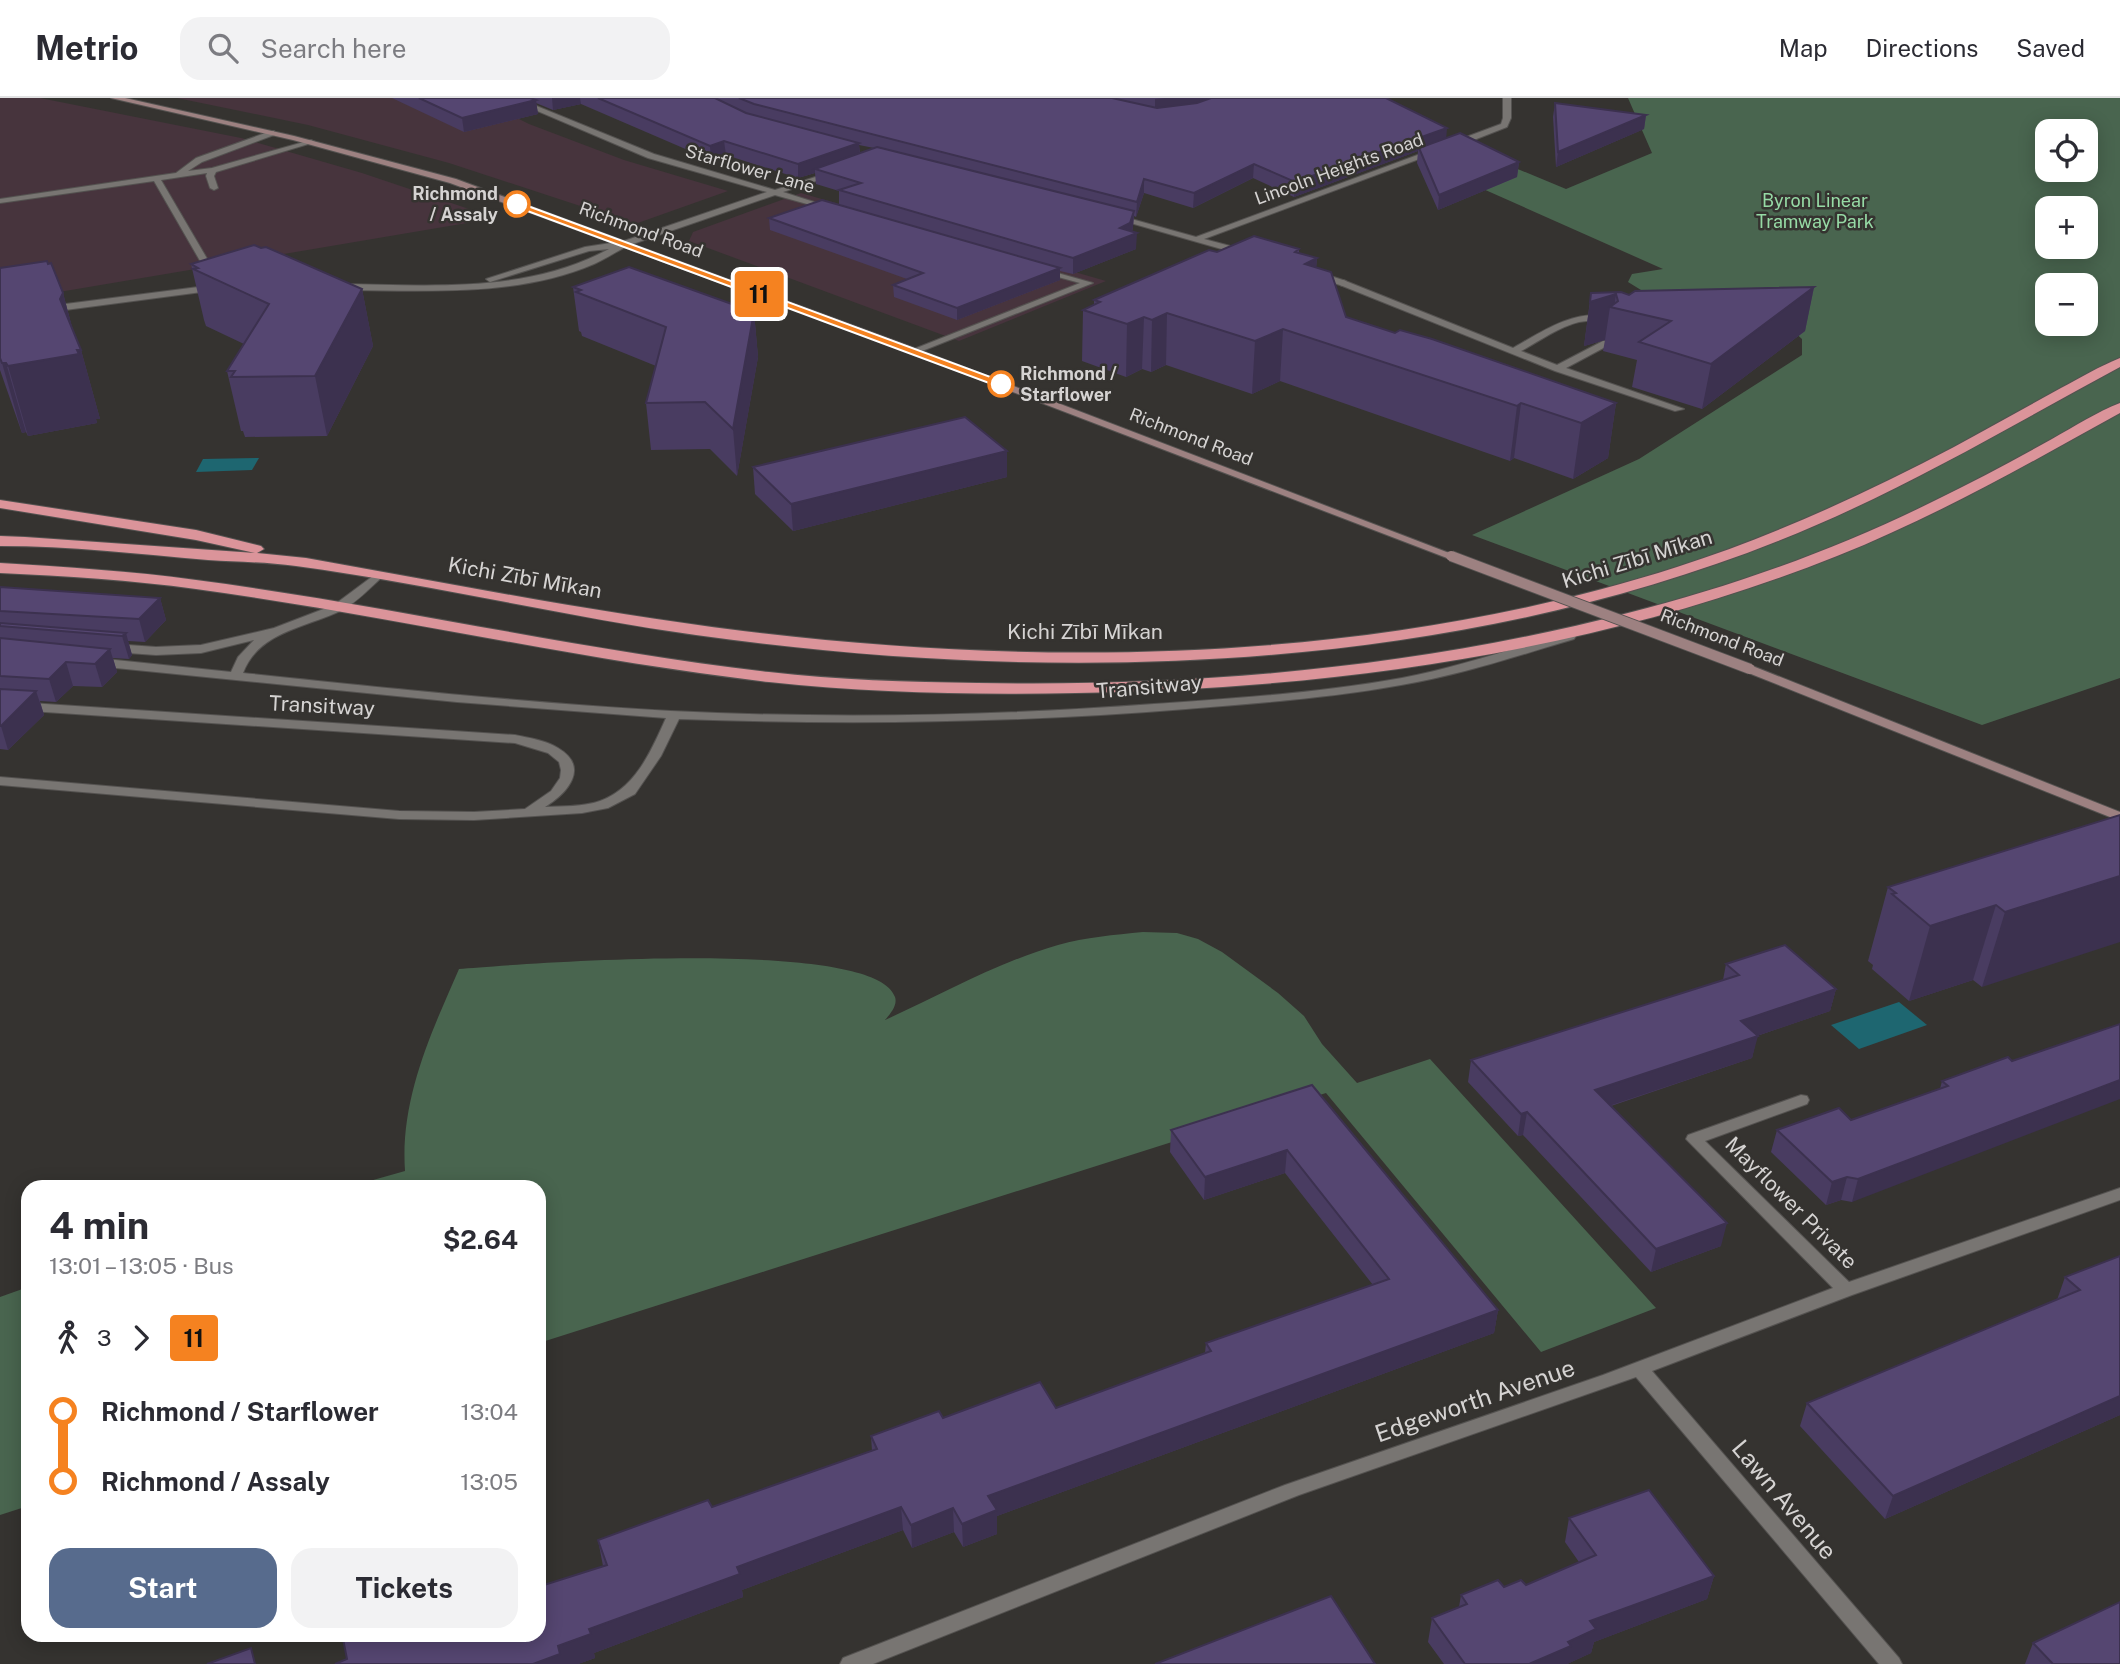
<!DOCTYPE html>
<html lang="en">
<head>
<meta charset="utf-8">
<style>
  :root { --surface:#fff; --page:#f2f2f3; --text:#2b2b33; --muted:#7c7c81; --line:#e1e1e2; --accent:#576b8d }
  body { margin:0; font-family:"Public Sans",sans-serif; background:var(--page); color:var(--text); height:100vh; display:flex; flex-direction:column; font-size:26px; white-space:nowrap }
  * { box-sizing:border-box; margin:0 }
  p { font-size:23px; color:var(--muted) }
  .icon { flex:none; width:38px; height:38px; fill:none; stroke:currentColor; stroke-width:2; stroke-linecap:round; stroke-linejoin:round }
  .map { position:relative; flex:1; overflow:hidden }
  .sheet { position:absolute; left:21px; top:1082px; width:525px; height:462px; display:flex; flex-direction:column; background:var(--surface); border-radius:21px; box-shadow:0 4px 18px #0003 }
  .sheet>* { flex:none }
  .badge { padding:0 14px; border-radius:5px; font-size:24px; line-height:46px }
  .tools { position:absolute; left:2035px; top:21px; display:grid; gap:14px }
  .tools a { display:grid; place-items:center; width:63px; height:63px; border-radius:14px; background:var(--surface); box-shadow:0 4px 18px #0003; font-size:35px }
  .map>.badge { position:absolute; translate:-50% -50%; box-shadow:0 0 0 4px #fff }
  .legs { display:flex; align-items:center; gap:10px; height:77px; padding:0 28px; font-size:23px }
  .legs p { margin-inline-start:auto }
  .headline { display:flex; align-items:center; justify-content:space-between; height:119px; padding:0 28px }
  h1 { font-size:38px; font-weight:700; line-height:52px }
  .primary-button { display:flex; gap:14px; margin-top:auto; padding:14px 28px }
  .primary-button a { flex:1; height:80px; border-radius:21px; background:var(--accent); color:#fff; font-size:28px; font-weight:700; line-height:80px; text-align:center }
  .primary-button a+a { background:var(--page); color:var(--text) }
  ul { padding:0 28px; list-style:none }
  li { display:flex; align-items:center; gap:24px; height:70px; font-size:26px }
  li i { display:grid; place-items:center; width:10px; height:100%; margin:0 9px; background:currentColor }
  li i::after { content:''; width:18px; height:18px; margin:-9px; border:5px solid; border-radius:50%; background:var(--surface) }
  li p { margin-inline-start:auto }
  li:first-child i { background:linear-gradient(#0000 50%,currentColor 0) }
  li:last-child i { background:linear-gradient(currentColor 50%,#0000 0) }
  header { display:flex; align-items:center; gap:42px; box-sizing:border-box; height:98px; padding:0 35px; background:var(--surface); border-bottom:2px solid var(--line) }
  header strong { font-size:33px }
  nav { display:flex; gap:38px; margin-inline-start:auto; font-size:24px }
  .search { width:490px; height:63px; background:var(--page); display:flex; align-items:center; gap:18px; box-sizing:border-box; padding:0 24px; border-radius:21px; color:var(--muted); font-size:26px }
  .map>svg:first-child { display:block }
</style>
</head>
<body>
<header>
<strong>Metrio</strong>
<div class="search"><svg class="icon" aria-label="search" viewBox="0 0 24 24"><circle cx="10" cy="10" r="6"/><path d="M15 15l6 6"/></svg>Search here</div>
<nav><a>Map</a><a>Directions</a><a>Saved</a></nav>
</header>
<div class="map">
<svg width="2120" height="1566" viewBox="0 0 2120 1566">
  <rect width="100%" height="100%" fill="#353330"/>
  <g fill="#47343d">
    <polygon points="0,0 40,0 241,40 362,75 472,112 483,120 473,124 0,204"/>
    <polygon points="177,0 477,0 529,26 624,62 728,93 635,126 449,65 308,27"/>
    <polygon points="801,95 1106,183 959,243 689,143 693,134"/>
  </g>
  <g fill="#49654f" fill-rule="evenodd">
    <path d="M1628,0H2120V580L1982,627L1472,437L1639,361L1802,257V241L1792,232L1641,192L1628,184L1632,176L1663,171L1438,71L1479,55L1566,91L1652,55ZM2048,33H2086V72H2048ZM2048,110H2086V149H2048ZM2048,187H2086V226H2048Z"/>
    <path d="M1143,834L1177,835L1198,841L1222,854L1278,895L1304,918L1322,946L1357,985L1430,961L1656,1210L1541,1254L1326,995L539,1245V1088H352L405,1073C400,1001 431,935 459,871C519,866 876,838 895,899C898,908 889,917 885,922C941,897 998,864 1058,847C1086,839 1114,837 1143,834Z"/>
    <polygon points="28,1189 28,1408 0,1417 0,1199"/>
  </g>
  <g fill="#1e6670">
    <polygon points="259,360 252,372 196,374 203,361"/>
    <polygon points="1899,904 1927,927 1859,951 1831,927"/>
  </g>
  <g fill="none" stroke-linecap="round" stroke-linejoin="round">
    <g stroke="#545250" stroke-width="2">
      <g id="service">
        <polygon points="271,33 274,33 274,37 202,64 188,73 212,70 311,42 315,44 216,74 214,78 218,90 214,92 210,90 206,78 207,75 161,82 209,164 220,172 220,176 214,176 203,168 154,83 0,105 0,101 176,75 196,60"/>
        <path d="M624,143L628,146L627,148C616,154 605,161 594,166C514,200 424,192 339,192L335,189L339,186C430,187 526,196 609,151L589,153L490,184L486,181L585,149Z"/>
        <path d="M1343,182L1513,250C1543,233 1573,212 1608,218V222C1599,223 1589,222 1579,224C1558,229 1540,243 1521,253L1557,267L1603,243H1609V247L1566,270L1684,311L1675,313L1555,273L1340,187V183Z"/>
        <polygon points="214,187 217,188 217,192 50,214 45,211 50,208"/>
        <path d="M377,475L383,478L381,480C369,491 357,504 342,512C306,530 259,533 243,575C386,590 528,605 671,613C832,621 994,618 1154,606C1237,600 1320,595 1402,580C1459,569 1514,550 1570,534L1576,538L1574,541C1517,558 1460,577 1401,587C1330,600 1257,605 1186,611C1016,625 848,627 679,621L661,658L635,696L608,710L582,715L474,722L399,721L0,687V679L399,713L474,714L525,711L551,693L560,680L561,672L559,664L548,655L515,645L0,611V603L515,637C529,640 545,642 558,650C590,669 568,695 545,709C563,708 583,709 600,703C636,690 651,653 666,620L457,604L96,568L90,564L96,560L231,574L238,559L254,542L201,555L156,557L114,554L108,550L114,546L156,549L201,547L274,530L334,507Z"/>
      </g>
    </g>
    <g stroke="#545250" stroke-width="2">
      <g id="minor">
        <polygon points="507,0 517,0 654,56 775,92 834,73 834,77 783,94 836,111 832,113 775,97 627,148 621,148 621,144 767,94 648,60"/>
        <polygon points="1503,0 1511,0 1511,20 1507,29 1456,49 1450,49 1450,45 1501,26 1503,20"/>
        <polygon points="1431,52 1438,54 1204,141 1249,153 1249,157 1246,158 1113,120 1117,117 1196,139"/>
        <polygon points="1040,170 1093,185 917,255 909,253 1080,185 1040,174"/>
        <polygon points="1315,173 1346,183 1347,185 1343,188 1312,178 1311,176"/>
        <polygon points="1801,997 1807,998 1809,1002 1807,1006 1705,1043 1849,1184 2120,1090 2120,1102 1852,1197 1652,1273 1899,1560 1902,1566 1879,1566 1636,1279 1299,1397 873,1566 840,1566 843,1560 1285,1387 1603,1277 1833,1190 1686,1041 1688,1037"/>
      </g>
    </g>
    <g stroke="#545250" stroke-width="2">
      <g id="secondary">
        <polygon points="111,0 125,0 294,38 456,81 917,251 1457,458 1451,461 1447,460 911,255 450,85 293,42"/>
        <polygon points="1750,567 2120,714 2120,723 1746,574 1744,571"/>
      </g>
    </g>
    <g stroke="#545250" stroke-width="2">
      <g id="trunk">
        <path d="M2120,260V269C2007,330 1897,396 1778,443C1441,577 1051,587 696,537C562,518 430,486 296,468C267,464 237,464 208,462C139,456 70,448 0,448V438L25,439L255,455L196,442L0,410V402L196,432L261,448L264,451L257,455L306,460C452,486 597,515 743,533C1049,571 1382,564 1677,469C1773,438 1865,396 1954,349C1990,329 2025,310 2061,290C2080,280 2100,268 2120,260Z"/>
        <path d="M2120,305V315C2028,366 1935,419 1837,458C1596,554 1333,591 1076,595C974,597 871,595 769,584C577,562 388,517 196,491C131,482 66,478 0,475V465C66,469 131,473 196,482C388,507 577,552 769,574C838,582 908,584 977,585C1196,589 1416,570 1628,515C1734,488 1838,451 1936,402C1975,383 2014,362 2052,341C2075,328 2097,314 2120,305Z"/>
      </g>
    </g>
    <use href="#service" fill="#787572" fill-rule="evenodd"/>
    <use href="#minor" fill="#787572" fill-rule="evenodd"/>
    <use href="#secondary" fill="#9d8181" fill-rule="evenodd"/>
    <use href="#trunk" fill="#db949a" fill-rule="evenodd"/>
    <g stroke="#545250" stroke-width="12" stroke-linecap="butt">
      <polyline id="secondary-bridge" points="1451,458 1750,571"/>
    </g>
    <use href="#secondary-bridge" stroke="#9d8181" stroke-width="10"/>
  </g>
  <g fill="#493c61" fill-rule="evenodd">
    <path d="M392,0H1386L1446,40L1519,64L1517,79L1438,112L1417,65L1418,53L1294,99L1253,80L1193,110L1144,95L1136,119L1134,118L1133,129L1132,134L1136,151L1073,176L1060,173V182L957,222L894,199L893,187L907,181L770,132L769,120L839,107V93L816,86L815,75L798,80L726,57L711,62L581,6L553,12L536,5L538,16L464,34ZM859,47L874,50L860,55Z"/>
    <polygon points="1555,5 1646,17 1644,31 1556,69 1553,19"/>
    <polygon points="1299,151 1299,155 1317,160 1316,170 1346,219 1616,305 1608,360 1573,381 1514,360 1510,363 1280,283 1252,296 1166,267 1151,274 1142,271 1126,279 1082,263 1083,212 1094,207 1094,202 1217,154"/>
    <polygon points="191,166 362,191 373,248 327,338 245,339 243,333 241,333 227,273 244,246 206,228 204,222"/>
    <polygon points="0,170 63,195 72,229 81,252 100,321 96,321 97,325 28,338 26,334 22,335 0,272"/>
    <polygon points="573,189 754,214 758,259 737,378 710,351 651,352 646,305 656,268 582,238 581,234 579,233"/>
    <polygon points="1814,189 1805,233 1702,311 1632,289 1637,262 1603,253 1605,242 1584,248 1591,195 1629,197"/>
    <polygon points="753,369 1007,379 793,433 755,396"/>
    <polygon points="0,489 160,500 166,522 145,544 128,543 132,557 129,561 113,560 117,574 102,589 73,588 56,604 40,603 44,617 8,652 0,651"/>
    <polygon points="2120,717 1982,889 1973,882 1909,903 1872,871 1873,867 1868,863 1888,789"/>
    <polygon points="1726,866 1836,891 1830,913 1757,938 1752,960 1611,1008 1721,1148 1651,1174 1523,1037 1518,1038 1468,984 1471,962 1723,882"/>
    <polygon points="2012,963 1852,1104 1841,1102 1826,1107 1771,1054 1777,1032 1851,1022 1940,991 1942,983"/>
    <polygon points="1312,987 1498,1212 1494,1235 997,1418 997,1436 963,1449 954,1434 912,1450 903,1432 742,1492 743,1499 594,1555 595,1560 578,1566 335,1566 541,1488 603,1468 598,1442 712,1409 872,1353 871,1338 943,1320 1056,1310 1205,1255 1206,1245 1373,1187 1285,1075 1204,1102 1170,1054 1171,1032"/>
    <polygon points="2120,1158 2120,1317 1885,1421 1800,1328 1807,1305 2057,1202 2065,1179"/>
    <polygon points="1569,1420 1714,1478 1707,1501 1594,1544 1591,1555 1567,1566 1444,1566 1428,1544 1432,1520 1459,1509 1461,1497 1504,1489 1526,1487 1579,1464 1565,1444"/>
    <polygon points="2033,1545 2120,1566 2025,1566"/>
  </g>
  <g fill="#3c314f">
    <polygon points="552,0 580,0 581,6 553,12"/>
    <polygon points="1165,0 1223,0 1155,14 1155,1"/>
    <polygon points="536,2 538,16 464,34 462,20"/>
    <polygon points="1646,17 1644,31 1556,69 1558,54"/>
    <polygon points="1447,30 1446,44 1419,50 1418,53 1294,99 1295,84"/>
    <polygon points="724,43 726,57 711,62 710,48"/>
    <polygon points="859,45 860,59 815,71 815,75 798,80 798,66"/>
    <polygon points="1519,64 1517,79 1438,112 1439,97"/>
    <polygon points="1254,66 1253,80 1193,110 1194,95"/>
    <polygon points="1144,81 1144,95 1136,119 1137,104"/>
    <polygon points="1134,113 1133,129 1131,138 1137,135 1136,151 1073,176 1073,160 1120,130"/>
    <polygon points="1317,160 1313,210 1305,166"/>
    <polygon points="1060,170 1060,182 957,222 957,210"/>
    <polygon points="1814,189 1805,233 1702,311 1711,266"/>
    <polygon points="362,191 373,248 327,338 315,278"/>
    <polygon points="63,195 78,252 81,252 100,321 96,321 97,325 28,338 8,268 60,201"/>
    <polygon points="1616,196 1614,210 1610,209 1605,242 1584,248 1590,204"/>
    <polygon points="754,214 758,259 737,378 733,331"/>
    <polygon points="1167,215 1166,267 1151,274 1152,222"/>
    <polygon points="1144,219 1142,271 1126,279 1127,226"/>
    <polygon points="1283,231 1280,283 1252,296 1255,243"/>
    <polygon points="2,265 6,265 26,334 22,335"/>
    <polygon points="1521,305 1514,360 1510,363 1517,308"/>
    <polygon points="1616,305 1608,360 1573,381 1581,325"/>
    <polygon points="1007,353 1007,379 793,433 791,406"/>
    <polygon points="160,500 166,522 145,544 139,521"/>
    <polygon points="126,535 132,557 129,561 122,538"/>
    <polygon points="110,551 117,574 102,589 95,566"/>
    <polygon points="66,564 73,588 56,604 49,581"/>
    <polygon points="36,593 44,617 8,652 1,628"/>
    <polygon points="2120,778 2120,844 1982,889 2005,814"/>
    <polygon points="1996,807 1973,882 1909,903 1930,828"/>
    <polygon points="1836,891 1830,913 1736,945 1741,923"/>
    <polygon points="1758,938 1752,960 1591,1014 1595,992"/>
    <polygon points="2120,982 2120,1001 1852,1104 1858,1081"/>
    <polygon points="1527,1014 1523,1037 1518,1038 1521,1016"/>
    <polygon points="1287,1052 1285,1075 1204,1102 1205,1079"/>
    <polygon points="1847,1079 1841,1102 1826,1107 1832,1084"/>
    <polygon points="1727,1125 1721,1148 1651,1174 1656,1151"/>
    <polygon points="1498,1212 1494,1235 997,1418 997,1436 963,1449 962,1426 988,1398"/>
    <polygon points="2120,1298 2120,1317 1885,1421 1893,1398"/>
    <polygon points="901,1409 903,1432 742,1492 743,1499 594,1555 595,1560 578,1566 533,1566 558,1548 589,1531 737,1469"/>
    <polygon points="953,1410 954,1434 912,1450 911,1427"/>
    <polygon points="1714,1478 1707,1501 1594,1544 1591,1555 1567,1566 1531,1566 1568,1544 1590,1523"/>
  </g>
  <g fill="#554671" stroke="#3c314f" stroke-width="2">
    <polygon points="419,0 530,0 536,2 462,20"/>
    <polygon points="598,0 715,0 746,15 859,45 798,66 724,43 710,48"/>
    <polygon points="739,0 1112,0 1157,10 1197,5 1211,0 1386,0 1447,30 1295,84 1254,66 1194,95 1144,81 1137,104 754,6"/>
    <polygon points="1555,5 1646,17 1558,54"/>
    <polygon points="1460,35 1519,64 1439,97 1419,50"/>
    <polygon points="877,49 1134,113 1130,125 1120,130 1137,135 1073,160 839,92 861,85 815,71"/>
    <polygon points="822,102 1060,170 957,210 893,187 923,175 769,120"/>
    <polygon points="1254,138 1299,151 1295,154 1317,160 1305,166 1331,174 1346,219 1395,235 1400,232 1432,241 1616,305 1581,325 1521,305 1517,308 1283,231 1255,243 1167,215 1152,222 1144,219 1127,226 1083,212 1100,204 1094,202 1209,152 1217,154"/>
    <polygon points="254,147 261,150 266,149 362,191 315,278 231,279 235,273 227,273 269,206 193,171 198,170 191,166"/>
    <polygon points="47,163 48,166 51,165 63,195 60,201 81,252 77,252 79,256 8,268 6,265 2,265 0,260 0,170"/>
    <polygon points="629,169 754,214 733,331 705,304 646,305 666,229 576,194 581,192 573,189"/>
    <polygon points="1814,189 1711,266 1639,244 1671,223 1610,209 1618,203 1616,196 1590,204 1591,195 1621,194 1629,197 1635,193"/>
    <polygon points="965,319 1007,353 791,406 753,369"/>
    <polygon points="0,489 160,500 139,521 0,513"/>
    <polygon points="0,525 126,535 122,538 0,528"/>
    <polygon points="0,540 110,551 95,566 66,564 49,581 0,578"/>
    <polygon points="0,591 36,593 1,628 0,628"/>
    <polygon points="2120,717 2120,778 2005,814 1996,807 1930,828 1892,796 1896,795 1888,789"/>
    <polygon points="1785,847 1836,891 1741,923 1758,938 1595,992 1727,1125 1656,1151 1527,1014 1521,1016 1471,962 1739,877 1726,866"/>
    <polygon points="2120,926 2120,982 1858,1081 1847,1079 1832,1084 1777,1032 1839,1010 1851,1022 1948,988 1942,983 2008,959 2012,963"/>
    <polygon points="1312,987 1498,1212 988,1398 997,1412 962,1426 953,1410 911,1427 901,1409 737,1469 740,1476 589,1531 591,1536 558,1548 560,1556 533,1566 335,1566 347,1561 342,1536 539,1536 539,1482 541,1488 607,1467 598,1442 708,1402 712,1409 877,1351 871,1338 939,1313 943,1320 1040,1284 1056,1310 1211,1253 1206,1245 1389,1181 1287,1052 1205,1079 1171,1032"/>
    <polygon points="2120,1158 2120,1298 1893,1398 1807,1305 2080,1192 2065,1179"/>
    <polygon points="1649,1392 1714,1478 1590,1523 1596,1531 1568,1544 1571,1548 1531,1565 1532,1566 1465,1566 1432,1520 1467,1506 1461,1497 1498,1482 1504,1489 1521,1482 1526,1487 1596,1457 1569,1420"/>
    <polygon points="1331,1498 1375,1566 1155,1566"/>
    <polygon points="2120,1504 2120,1566 2053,1566 2033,1545"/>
    <polygon points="251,1550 255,1566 207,1566"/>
  </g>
  <polygon fill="#f58220" stroke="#fff" stroke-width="2" points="517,104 1004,284 1005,286 997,288 514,108"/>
  <g fill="#fff" stroke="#f58220" stroke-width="3.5">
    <circle cx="517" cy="106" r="12"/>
    <circle cx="1001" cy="286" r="12"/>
  </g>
  <g text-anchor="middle" stroke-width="5" stroke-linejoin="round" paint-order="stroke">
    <g font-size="18" fill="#d5d3d2" stroke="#353330">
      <text transform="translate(750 71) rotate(16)" y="6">Starflower Lane</text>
      <text transform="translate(1339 71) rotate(-20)" y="6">Lincoln Heights Road</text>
      <text transform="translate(641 132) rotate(20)" y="6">Richmond Road</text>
      <text transform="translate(1191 339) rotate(21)" y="6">Richmond Road</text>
      <text transform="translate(1722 540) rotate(21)" y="6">Richmond Road</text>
    </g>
    <g font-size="18" font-weight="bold" fill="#d5d3d2" stroke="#353330" text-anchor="end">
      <text x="498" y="102">Richmond<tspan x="498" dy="21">/ Assaly</tspan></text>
      <text x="1020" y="282" text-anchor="start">Richmond /<tspan x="1020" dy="21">Starflower</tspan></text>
    </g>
    <g font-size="18" fill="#96daa5" stroke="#353330">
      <text x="1815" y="109">Byron Linear<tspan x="1815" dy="21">Tramway Park</tspan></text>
    </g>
    <g font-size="21" fill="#d5d3d2" stroke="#353330">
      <text transform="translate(1637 461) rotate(-17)" y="7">Kichi Zībī Mīkan</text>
      <text transform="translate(525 480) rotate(10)" y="7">Kichi Zībī Mīkan</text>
      <text x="1085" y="541">Kichi Zībī Mīkan</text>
      <text transform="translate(1149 589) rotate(-5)" y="7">Transitway</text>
      <text transform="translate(322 608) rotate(3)" y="7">Transitway</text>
      <text transform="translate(1791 1105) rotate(45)" y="7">Mayflower Private</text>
    </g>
    <g font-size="24" fill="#d5d3d2" stroke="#353330">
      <text transform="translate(1475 1303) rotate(-19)" y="8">Edgeworth Avenue</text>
      <text transform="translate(1784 1402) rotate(50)" y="8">Lawn Avenue</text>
    </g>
  </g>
</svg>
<div class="tools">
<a><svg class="icon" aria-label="locate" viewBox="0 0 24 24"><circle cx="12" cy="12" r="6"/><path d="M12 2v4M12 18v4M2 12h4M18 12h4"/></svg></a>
<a>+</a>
<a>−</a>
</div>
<b class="badge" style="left:759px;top:196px;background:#f58220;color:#111">11</b>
<section class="sheet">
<div class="headline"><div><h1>4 min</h1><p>13:01 – 13:05 · Bus</p></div><b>$2.64</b></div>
<div class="legs"><svg class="icon" aria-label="walk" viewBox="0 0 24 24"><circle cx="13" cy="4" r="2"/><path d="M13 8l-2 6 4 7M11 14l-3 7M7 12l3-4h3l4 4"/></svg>3<svg class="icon" aria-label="forward" viewBox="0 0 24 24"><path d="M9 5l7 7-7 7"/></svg><b class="badge" style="background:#f58220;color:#111">11</b></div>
<ul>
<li><i style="color:#f58220"></i><b>Richmond / Starflower</b><p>13:04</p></li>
<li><i style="color:#f58220"></i><b>Richmond / Assaly</b><p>13:05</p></li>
</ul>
<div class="primary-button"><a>Start</a><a>Tickets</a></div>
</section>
</div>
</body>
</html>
